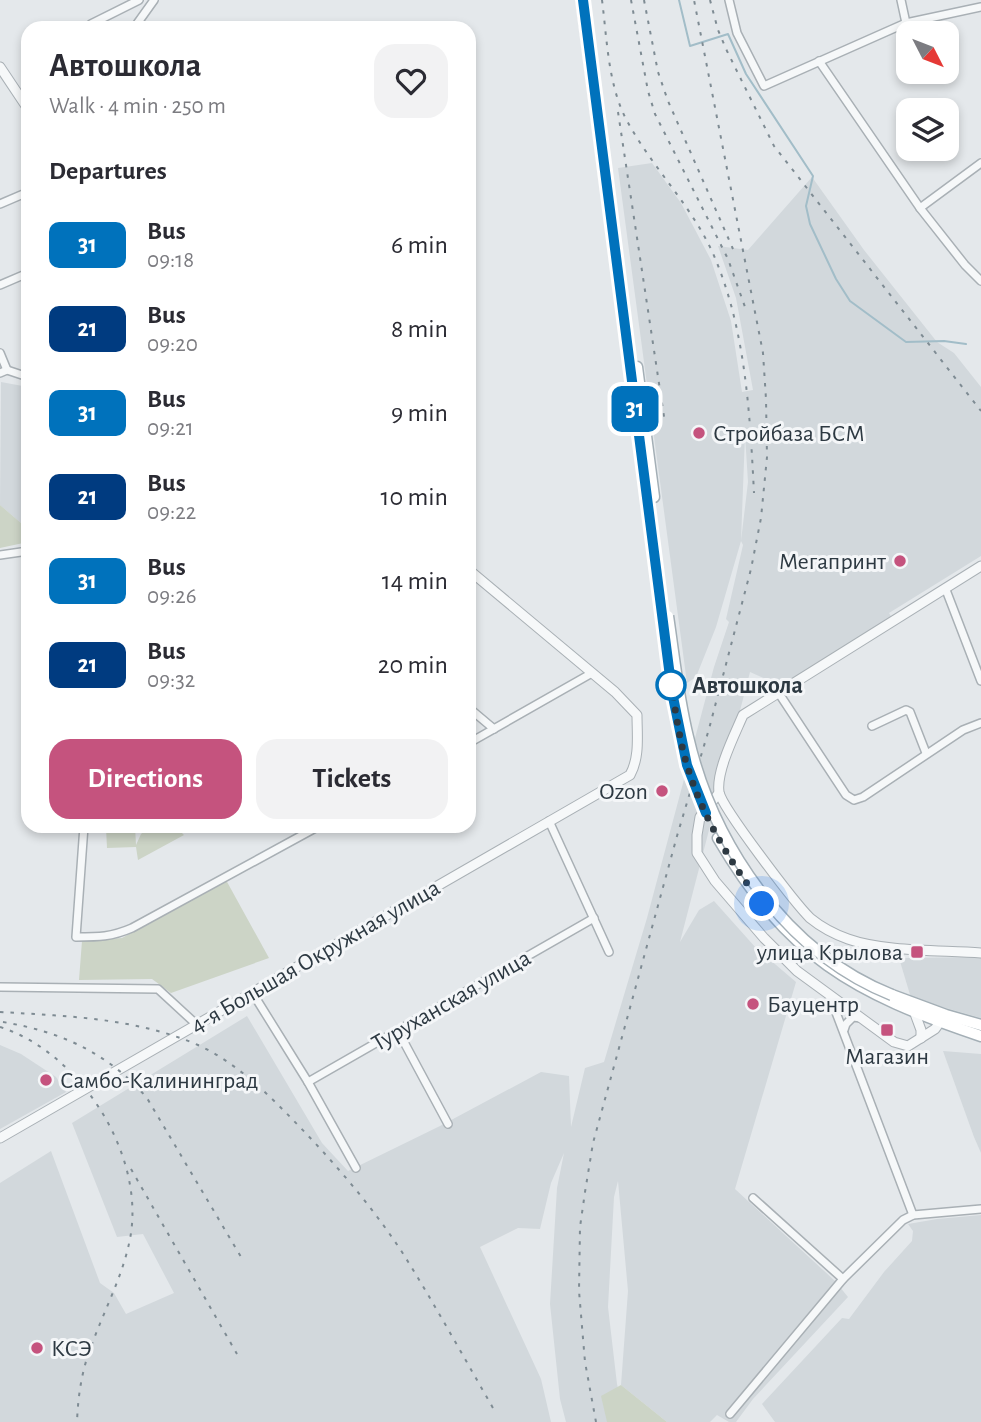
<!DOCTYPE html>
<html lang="en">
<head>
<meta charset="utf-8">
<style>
  :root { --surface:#fff; --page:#f2f2f3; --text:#2b2b33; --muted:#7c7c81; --accent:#c5537e }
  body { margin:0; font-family:"Alegreya Sans",sans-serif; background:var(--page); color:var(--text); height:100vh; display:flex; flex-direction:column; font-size:26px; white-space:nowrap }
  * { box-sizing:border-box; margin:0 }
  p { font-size:23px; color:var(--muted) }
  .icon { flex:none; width:38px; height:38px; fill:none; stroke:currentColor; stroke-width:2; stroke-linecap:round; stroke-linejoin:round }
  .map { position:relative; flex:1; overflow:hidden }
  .sheet { position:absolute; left:21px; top:21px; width:455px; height:812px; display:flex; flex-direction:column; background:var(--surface); border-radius:21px; box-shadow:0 4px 10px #0003 }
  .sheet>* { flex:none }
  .badge { padding:0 14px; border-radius:10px; font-size:24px; line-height:46px }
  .needle { width:46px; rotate:132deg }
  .controls { position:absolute; left:896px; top:21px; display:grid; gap:14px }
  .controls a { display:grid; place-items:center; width:63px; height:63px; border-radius:14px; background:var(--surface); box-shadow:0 4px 10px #0003; font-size:35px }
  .you { position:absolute; width:35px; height:35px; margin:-18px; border:5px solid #fff; border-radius:50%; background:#1a73e8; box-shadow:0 0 0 10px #1a73e833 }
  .map>.badge { position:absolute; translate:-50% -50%; box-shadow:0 0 0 4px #fff }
  h2 { padding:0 28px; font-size:26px; line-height:63px }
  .round { display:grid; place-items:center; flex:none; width:74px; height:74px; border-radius:21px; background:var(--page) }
  .summary { display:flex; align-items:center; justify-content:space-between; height:119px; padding:0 28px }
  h1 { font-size:33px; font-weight:700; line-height:52px }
  .action { display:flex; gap:14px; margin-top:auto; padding:14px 28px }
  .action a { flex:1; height:80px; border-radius:21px; background:var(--accent); color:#fff; font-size:28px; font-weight:700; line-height:80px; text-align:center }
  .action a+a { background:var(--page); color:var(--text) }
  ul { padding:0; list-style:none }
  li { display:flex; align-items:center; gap:21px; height:84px; padding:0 28px }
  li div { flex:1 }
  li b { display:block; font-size:26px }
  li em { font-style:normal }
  li .badge { min-width:77px; font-weight:700; text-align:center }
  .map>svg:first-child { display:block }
</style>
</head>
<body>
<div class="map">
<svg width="981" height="1422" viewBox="0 0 981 1422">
  <rect width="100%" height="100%" fill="#e4e8eb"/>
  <g fill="#d2d8dc">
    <polygon points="652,163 681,203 711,260 731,321 742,392 753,390 736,298 718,246 748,250 812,177 864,250 937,342 954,353 981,387 981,556 889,613 892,618 784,687 750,672 680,942 699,910 714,901 756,948 796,982 735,1189 835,1281 848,1297 753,1399 736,1422 729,1422 717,1415 710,1422 667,1422 621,1385 628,1291 618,1181 614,1197 608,1307 617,1384 626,1422 566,1422 560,1399 550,1304 557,1188 564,1153 551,1183 540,1229 518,1228 480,1247 541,1379 551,1422 0,1422 0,1183 51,1151 100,1283 114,1293 126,1314 174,1293 143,1234 117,1237 72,1123 247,1016 322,1143 348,1171 440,1126 541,1072 569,1076 571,1127 585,1068 604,1062 647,918 714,667 729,622 726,619 743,545 741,541 748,482 745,435 741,541 716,627 696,677 687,683 618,168"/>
    <polygon points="1,382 28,387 28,529 0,505"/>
    <polygon points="981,957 981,1018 911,998 899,958"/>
    <polygon points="0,1045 21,1054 56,1077 66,1092 0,1129"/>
    <polygon points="943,1051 981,1054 981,1153 974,1137"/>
    <polygon points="981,1215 981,1422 775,1422 762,1404 842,1318 849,1319 884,1272 912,1241 913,1231 908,1224 937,1219"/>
  </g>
  <g fill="#ccd4c6">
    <polygon points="0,505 28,529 28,542 0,548"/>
    <polygon points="135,826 136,845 141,834 150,826 175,826 184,835 138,860 136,847 107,848 106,828"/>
    <polygon points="226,880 269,958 171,993 152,979 79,980 82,941 122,938"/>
    <polygon points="621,1385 667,1422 607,1422 601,1396"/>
  </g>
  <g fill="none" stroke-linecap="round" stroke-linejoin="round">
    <polyline stroke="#a2bdc8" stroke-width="2" points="679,0 690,46 728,34 746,74 813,176 806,206 810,224 836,279 850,301 906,342 944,341 966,344"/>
    <g stroke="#a9b0b5" stroke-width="10">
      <g id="minor">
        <polyline points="729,0 737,33 764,86 906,23 981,7"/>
        <polyline points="901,0 906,23"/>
        <polyline points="90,28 91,24 139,0"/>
        <polyline points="134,28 154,0"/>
        <polyline points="819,61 920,208 965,265 981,281"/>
        <polyline points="0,204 28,192"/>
        <polyline points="920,208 981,163"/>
        <polyline points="0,285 28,273"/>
        <polyline points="0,353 7,370"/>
        <polyline points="0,373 7,370 28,377"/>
        <polyline points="0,555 28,551"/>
        <polyline points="946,590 981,681"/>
        <polyline points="778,692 846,795 854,800 863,797 963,730 981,723"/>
        <polyline points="469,708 494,729"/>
        <polyline points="872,726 906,710 910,712 926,753"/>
        <polyline points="469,743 592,673"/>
        <polyline points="549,821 609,952"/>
        <path d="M84,826L76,937C99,937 111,937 132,928L319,826"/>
        <polyline points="0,987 158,989 196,1024"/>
        <polyline points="252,992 308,1082 594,918"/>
        <polyline points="834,999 832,1002 913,1215"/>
        <polyline points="844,1030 846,1024 853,1017 861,1018"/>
        <polyline points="398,1031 448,1124"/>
        <polyline points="308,1082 356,1168"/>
        <polyline points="753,1198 843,1279"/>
        <polyline points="730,1414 843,1279 903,1220 913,1215 981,1209"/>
      </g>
    </g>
    <g stroke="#a9b0b5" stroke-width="11">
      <g id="tertiary">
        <polyline points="0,67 28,109"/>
        <path d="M981,566L743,715C735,734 716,771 719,792C722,808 795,903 810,918C821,927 834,934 848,939C884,952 942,950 981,953"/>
        <polyline points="719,793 700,817 697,835 697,853 715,881 764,938 797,971 894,1042 908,1046 935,1029 940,1022"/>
        <polyline points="914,1011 921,1030 921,1038"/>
        <path d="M0,1138L630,775C640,757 637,735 637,715L615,692L469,570"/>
      </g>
    </g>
    <g stroke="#a4afb6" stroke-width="13">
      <g id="primary">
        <polyline points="582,0 662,618"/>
        <polyline points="637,367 654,497"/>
        <path d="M718,838C788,957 853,993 981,1036"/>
        <polyline points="892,995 946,1015 981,1025"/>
      </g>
    </g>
    <use href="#minor" stroke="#f6f8f9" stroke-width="7"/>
    <use href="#tertiary" stroke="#f6f8f9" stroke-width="9"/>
    <use href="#primary" stroke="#fff" stroke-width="10"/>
    <g stroke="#7e8b93" stroke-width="2" stroke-dasharray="3.5 7" stroke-linecap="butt">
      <path d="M602,0C607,39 608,84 626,119C653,170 696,209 717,263C746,335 750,416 754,493"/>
      <polyline points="631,0 648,91 655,114 728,259 745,307"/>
      <polyline points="644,0 658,72 668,101 733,249"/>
      <polyline points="710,0 718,30 727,51 774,146 981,411"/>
      <polyline points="618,112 665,423"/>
      <path d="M0,1012C67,1016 136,1018 198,1045C235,1062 266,1092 294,1121C333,1161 371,1205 402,1252C434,1303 463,1356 493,1408"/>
      <path d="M3,1022C62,1032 108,1053 147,1098L244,1262"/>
      <path d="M0,1027C79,1052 143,1151 131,1233C125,1272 105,1308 92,1344C82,1369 78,1395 77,1422"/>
      <polyline points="131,1169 237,1354"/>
      <polyline points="596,1422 585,1362 579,1291 580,1227 585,1192 593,1143 677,836 709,729 751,569 761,518 767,457 766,399 763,353 694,0"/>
    </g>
    <g stroke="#a4afb6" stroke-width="13" stroke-linecap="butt">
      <g id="primary-bridge">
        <path d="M668,616C674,656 678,697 688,737C713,845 786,953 892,995"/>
        <polyline points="679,731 687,765 697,793"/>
      </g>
    </g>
    <use href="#primary-bridge" stroke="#fff" stroke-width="10"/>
  </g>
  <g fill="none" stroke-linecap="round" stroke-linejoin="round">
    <g stroke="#fff" stroke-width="16">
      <polyline id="line" points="583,0 672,692 687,765 706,813"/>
    </g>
    <use href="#line" stroke="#0072bc" stroke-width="10"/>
    <path stroke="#2d3942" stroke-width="7" stroke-dasharray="0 12.6" d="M671,685C676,712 679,739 687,765C702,816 730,862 762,904"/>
  </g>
  <g fill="#c5537e" stroke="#f4f6f8" stroke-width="2.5">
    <circle cx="699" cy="433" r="7"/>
    <circle cx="900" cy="561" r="7"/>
    <circle cx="662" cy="791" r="7"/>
    <rect x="910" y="945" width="14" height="14" rx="3.5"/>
    <circle cx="753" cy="1004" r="7"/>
    <rect x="880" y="1023" width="14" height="14" rx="3.5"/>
    <circle cx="46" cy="1080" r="7"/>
    <circle cx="37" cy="1348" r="7"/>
  </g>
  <circle fill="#fff" stroke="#0072bc" stroke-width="3.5" cx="671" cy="685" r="14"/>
  <g text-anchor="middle" stroke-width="6" stroke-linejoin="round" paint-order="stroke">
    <g font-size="24" fill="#2d3942" stroke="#f4f6f8" text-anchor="start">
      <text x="713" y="441">Стройбаза БСМ</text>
      <text x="886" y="569" text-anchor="end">Мегапринт</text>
      <text x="648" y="799" text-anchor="end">Ozon</text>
      <text x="903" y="960" text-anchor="end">улица Крылова</text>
      <text x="767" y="1012">Бауцентр</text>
      <text x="887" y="1064" text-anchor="middle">Магазин</text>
      <text x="60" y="1088">Самбо-Калининград</text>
      <text x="51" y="1356">КСЭ</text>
    </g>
    <g font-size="24" font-weight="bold" fill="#2d3942" stroke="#f4f6f8" text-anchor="start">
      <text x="692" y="693">Автошкола</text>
    </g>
    <g font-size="24" fill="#2d3942" stroke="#f4f6f8">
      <text transform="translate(315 956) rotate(-30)" y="8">4-я Большая Окружная улица</text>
      <text transform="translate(451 1000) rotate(-30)" y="8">Туруханская улица</text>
    </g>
  </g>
</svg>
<div class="controls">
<a><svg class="needle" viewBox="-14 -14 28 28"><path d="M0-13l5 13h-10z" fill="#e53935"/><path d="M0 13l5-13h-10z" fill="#7c7c81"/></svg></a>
<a><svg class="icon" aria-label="layers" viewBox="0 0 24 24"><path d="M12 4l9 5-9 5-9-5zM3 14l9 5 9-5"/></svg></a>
</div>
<div class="you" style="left:762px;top:904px"></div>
<b class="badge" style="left:635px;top:409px;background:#0072bc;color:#fff">31</b>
<section class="sheet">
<div class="summary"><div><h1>Автошкола</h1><p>Walk · 4 min · 250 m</p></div><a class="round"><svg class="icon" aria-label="heart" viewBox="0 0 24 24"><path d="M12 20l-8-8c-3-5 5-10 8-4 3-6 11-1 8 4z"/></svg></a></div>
<h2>Departures</h2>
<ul>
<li><span class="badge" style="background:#0072bc;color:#fff">31</span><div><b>Bus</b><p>09:18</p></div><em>6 min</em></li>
<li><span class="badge" style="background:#003b80;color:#fff">21</span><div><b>Bus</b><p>09:20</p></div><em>8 min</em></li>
<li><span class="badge" style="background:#0072bc;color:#fff">31</span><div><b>Bus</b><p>09:21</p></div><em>9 min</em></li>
<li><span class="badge" style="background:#003b80;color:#fff">21</span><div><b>Bus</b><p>09:22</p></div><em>10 min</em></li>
<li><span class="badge" style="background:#0072bc;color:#fff">31</span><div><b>Bus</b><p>09:26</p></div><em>14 min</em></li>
<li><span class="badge" style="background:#003b80;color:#fff">21</span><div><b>Bus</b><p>09:32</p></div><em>20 min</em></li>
</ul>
<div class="action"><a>Directions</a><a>Tickets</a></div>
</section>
</div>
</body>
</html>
